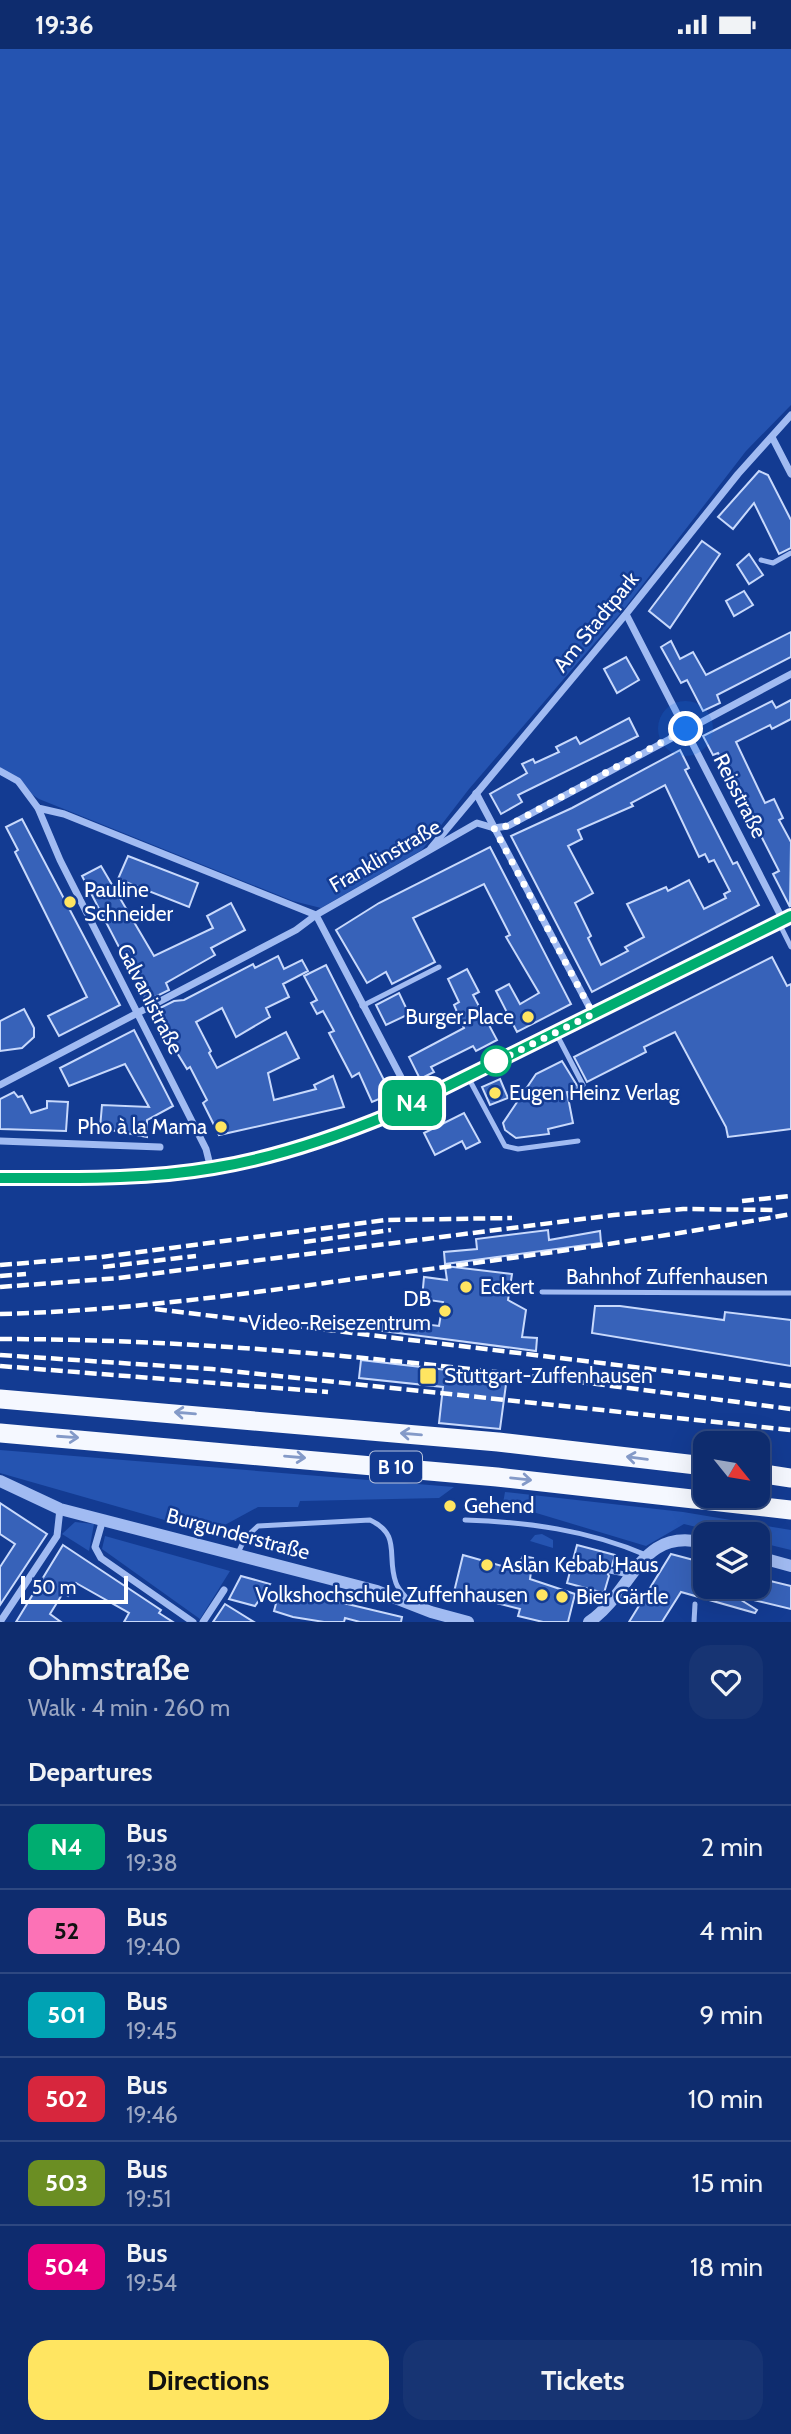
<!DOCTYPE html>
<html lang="en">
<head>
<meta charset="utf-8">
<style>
  :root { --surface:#0e2c6e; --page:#173473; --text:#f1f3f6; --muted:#9ba7c2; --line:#2e4881; --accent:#ffe561 }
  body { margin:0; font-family:Cabin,sans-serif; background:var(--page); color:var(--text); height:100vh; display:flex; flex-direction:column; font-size:26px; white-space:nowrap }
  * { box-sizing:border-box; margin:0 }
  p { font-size:23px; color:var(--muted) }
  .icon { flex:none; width:38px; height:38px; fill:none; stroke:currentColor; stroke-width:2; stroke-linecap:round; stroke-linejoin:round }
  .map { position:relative; height:1573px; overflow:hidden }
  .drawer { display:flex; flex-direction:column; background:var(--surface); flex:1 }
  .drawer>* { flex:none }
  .badge { padding:0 14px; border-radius:10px; font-size:24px; line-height:46px }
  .needle { width:46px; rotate:120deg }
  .tools { position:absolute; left:693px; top:1382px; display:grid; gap:14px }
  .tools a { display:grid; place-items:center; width:77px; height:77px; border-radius:14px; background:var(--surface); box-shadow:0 7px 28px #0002,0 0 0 2px var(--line); font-size:35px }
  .scale { position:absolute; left:21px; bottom:18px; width:107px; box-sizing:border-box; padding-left:7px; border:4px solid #fff; border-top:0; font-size:19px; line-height:24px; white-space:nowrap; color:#fff; -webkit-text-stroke:5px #133b92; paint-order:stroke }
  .you { position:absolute; width:35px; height:35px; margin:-18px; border:5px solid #fff; border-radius:50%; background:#1a73e8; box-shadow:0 0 0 10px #1a73e833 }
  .map>.badge { position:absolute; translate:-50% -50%; box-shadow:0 0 0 4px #fff }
  h2 { padding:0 28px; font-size:26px; line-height:63px }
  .round { display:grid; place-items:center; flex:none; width:74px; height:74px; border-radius:21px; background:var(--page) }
  .head { display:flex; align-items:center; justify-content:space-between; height:119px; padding:0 28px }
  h1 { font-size:33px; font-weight:800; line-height:52px }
  .primary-button { display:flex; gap:14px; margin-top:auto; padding:14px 28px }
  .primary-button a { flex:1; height:80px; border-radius:21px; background:var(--accent); color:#111; font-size:28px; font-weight:800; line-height:80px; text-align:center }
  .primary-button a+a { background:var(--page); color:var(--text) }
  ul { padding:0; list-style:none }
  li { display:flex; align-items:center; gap:21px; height:84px; padding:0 28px; border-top:2px solid var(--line) }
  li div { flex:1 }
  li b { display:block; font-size:26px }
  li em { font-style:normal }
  li .badge { min-width:77px; font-weight:700; text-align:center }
  .status { display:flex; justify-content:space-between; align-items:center; height:49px; padding:0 35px; background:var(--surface); direction:ltr }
  .status svg { height:19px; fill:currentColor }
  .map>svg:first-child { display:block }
</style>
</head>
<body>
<div class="status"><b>19:36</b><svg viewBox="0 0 49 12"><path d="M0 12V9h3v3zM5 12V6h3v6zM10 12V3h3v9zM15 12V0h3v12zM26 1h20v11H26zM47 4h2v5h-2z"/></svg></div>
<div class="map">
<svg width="791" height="1573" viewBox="0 0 791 1573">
  <rect width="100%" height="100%" fill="#133b92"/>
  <g fill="#2554b1">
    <polygon points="0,0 791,0 791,356 746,402 624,560 469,740 422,801 321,859 293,852 39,750 0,725"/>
    <polygon points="0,1401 454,1438 439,1449 300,1452 298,1458 258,1458 210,1484 0,1424"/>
    <polygon points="505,1443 683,1463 791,1481 791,1501 758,1493 758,1486 729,1486 684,1475 646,1497 503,1454"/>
    <polygon points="75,1473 94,1475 89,1502 62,1485"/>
    <polygon points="542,1485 553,1491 553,1499 530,1492 535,1486"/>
    <polygon points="105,1487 230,1522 200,1570 102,1500"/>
  </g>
  <g fill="#3762b9" stroke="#c8d9fc" stroke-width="2" fill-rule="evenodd">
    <polygon points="759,422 768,426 791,471 791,499 779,505 754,454 733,480 718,468"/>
    <polygon points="702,492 720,505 670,579 649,562"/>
    <polygon points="749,505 763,526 749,535 737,516"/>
    <polygon points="744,542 753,556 734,567 726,552"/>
    <polygon points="791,583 791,608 717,646 720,654 703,662 687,631 681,634 661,598 671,592 680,610 693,603 706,626"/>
    <polygon points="626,608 639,631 617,644 604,620"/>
    <polygon points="791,651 791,670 772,680 770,676 736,693 765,754 774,750 783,769 779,771 791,793 790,858 773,825 779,822 737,740 718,704 713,706 703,687 772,652 776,659"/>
    <polygon points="629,669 638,687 518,746 522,753 501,765 490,745 527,724 522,715 533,710 535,714 559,703 556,698 576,688 580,695"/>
    <path d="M680,701L689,719L685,721L733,815L737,813L759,856L592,943L511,787L572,759ZM665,736L699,808L705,805L709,813L714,811L730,842L724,845L726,849L704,860L689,831L668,842L666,838L627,855L644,888L625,898L628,902L601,916L588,889L591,887L575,854L593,844L568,797L582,790L578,781L633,757L631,754Z"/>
    <polygon points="22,770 120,956 59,987 48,967 87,948 15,803 18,801 6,778"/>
    <polygon points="490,798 571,955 517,983 496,942 509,935 520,955 539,944 506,888 510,886 484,835 413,869 435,913 392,935 386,923 367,934 336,881 379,854"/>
    <polygon points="128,807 198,834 189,858 118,830"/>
    <polygon points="101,817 154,907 213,879 207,867 231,854 245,881 211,899 215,906 166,934 169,941 147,952 82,827"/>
    <polygon points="278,907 284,920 302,911 308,922 283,935 289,948 266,959 270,968 236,988 222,959 196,973 211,1002 209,1004 217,1019 286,983 299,1009 268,1024 274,1051 316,1040 314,1036 333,1027 344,1058 219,1086 203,1054 207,1051 190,1018 187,1020 152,963 174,952 184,951 253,915 255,919"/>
    <polygon points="772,908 787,937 791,935 791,1080 728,1088 726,1078 675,983 644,998 646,1003 587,1033 574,1008"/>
    <polygon points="326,916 391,1045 372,1053 359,1024 352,1028 329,984 334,982 323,962 317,965 311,954 317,951 304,927"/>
    <polygon points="467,920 479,943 473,946 497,991 476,1002 473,997 431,1018 434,1023 420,1030 409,1008 464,979 454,956 459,953 448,930"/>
    <polygon points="399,944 409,965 386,976 376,956"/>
    <polygon points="24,960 34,979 34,988 22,999 0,1002 0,972"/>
    <polygon points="134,981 173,1057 147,1071 147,1088 100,1079 102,1056 149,1058 125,1015 69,1037 60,1019"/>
    <polygon points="562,1012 578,1038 576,1042 567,1043 573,1074 548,1080 549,1085 516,1089 505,1081 503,1074 536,1025"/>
    <polygon points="500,1030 508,1049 490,1056 482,1038"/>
    <polygon points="14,1043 18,1048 22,1047 31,1064 47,1059 47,1052 68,1053 66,1082 0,1080 0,1050"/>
    <polygon points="464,1064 480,1093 466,1100 462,1092 435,1106 424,1084"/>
    <polygon points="548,1181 549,1191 600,1182 601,1194 445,1215 444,1203 477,1200 476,1190"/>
    <polygon points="445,1217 512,1225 508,1251 526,1261 522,1288 537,1289 536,1302 382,1282 384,1270 439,1277 443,1253 422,1250 424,1228 447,1231"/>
    <polygon points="595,1257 620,1257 724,1271 725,1263 791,1271 791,1317 592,1284"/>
    <polygon points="361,1311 507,1328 500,1380 439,1374 443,1338 359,1329"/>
    <polygon points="0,1454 47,1485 0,1556 0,1518 15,1495 0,1485"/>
    <polygon points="63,1496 161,1561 159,1564 173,1573 124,1573 129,1564 76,1534 68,1547 63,1544 50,1565 61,1573 16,1573"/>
    <polygon points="577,1496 615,1506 612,1517 605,1520 609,1527 604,1544 567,1534"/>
    <polygon points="671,1505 705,1514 701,1531 705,1533 705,1538 758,1538 758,1529 791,1537 791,1560 733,1546 757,1561 755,1564 681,1543 662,1573 629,1573"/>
    <polygon points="463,1506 516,1521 523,1507 533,1509 530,1530 575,1545 568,1573 543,1573 518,1567 520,1560 454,1543"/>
    <polygon points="241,1527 270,1535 255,1557 229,1550"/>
    <polygon points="280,1539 402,1568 401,1573 360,1573 345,1569 344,1573 324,1573 293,1568 274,1562"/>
    <polygon points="225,1555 254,1573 213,1573"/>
  </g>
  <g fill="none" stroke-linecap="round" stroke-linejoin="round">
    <g stroke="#a1bbf2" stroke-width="5">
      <polyline points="761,511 773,514 791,504"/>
      <polyline points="780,876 791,898"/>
      <polyline points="362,957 439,918"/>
      <polyline points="557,986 583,1036"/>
      <polyline points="469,1030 505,1097 518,1100 578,1092"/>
      <polyline points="542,1243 791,1244"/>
      <path d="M465,1471C527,1473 588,1481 646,1506"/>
      <path d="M238,1504L245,1489L258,1477L370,1471C402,1486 386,1507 396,1534C398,1540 405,1547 409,1552"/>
      <polyline points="610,1522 629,1526"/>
      <polyline points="694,1573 695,1555"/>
    </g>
    <g stroke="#a1bbf2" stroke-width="7">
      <polyline points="772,388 791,425"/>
      <polyline points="626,565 783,871"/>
      <polyline points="0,722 18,732 38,759 64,765 316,866 414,1053"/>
      <polyline points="476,744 593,965"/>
      <polyline points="38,759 60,811 206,1100 211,1120"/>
      <polyline points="431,799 626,565 738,425 791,366"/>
      <polyline points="0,1036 296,881 316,866 477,774 494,779 508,777 791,625"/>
      <polyline points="0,1092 160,1098"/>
      <polyline points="103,1470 95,1498 101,1509 193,1573"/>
      <polyline points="0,1573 57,1487 60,1460"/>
      <polyline points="203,1573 224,1541"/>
    </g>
    <g stroke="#a1bbf2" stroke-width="12">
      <polyline points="0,1432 60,1460 377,1542 431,1563 468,1573"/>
      <polyline points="758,1508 791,1517"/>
      <path d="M589,1573C635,1541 639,1477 705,1494"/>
    </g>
    <path stroke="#cfddfc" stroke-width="14" d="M0,1129C70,1129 144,1132 213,1119C275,1109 333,1089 391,1065L791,867"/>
    <g stroke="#f5f8ff" stroke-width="19">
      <polyline points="0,1350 498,1393 705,1417"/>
      <polyline points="0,1384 497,1428 791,1461"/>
      <polyline points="758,1424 791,1429"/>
    </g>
    <g stroke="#fff" stroke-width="4.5" stroke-dasharray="12 5" stroke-linecap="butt">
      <polyline points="742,1152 791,1147"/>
      <polyline points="304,1193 391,1181"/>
      <polyline points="0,1216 101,1208 386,1171 512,1169"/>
      <polyline points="103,1218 196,1207"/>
      <polyline points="0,1227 26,1225"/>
      <polyline points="0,1238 119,1229 614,1166 683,1160 777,1161"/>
      <polyline points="155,1260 791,1337"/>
      <path d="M0,1265C126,1262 251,1244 376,1227C515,1209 653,1190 791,1165"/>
      <path d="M0,1290C266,1290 528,1326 791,1360"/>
      <polyline points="0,1306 212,1320 791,1381"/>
      <polyline points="0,1317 328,1343"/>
    </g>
  </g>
  <defs><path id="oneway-shaft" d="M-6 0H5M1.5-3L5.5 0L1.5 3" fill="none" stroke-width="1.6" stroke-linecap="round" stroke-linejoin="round" transform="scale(1.75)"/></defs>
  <g stroke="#849ac8">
    <use href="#oneway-shaft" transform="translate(185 1364) rotate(-175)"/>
    <use href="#oneway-shaft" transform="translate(411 1385) rotate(-175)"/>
    <use href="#oneway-shaft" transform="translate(68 1388) rotate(4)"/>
    <use href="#oneway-shaft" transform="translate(295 1408) rotate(5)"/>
    <use href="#oneway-shaft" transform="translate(637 1409) rotate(-173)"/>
    <use href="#oneway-shaft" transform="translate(521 1430) rotate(6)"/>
  </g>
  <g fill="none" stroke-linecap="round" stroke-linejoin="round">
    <g stroke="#fff" stroke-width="16">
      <path id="line" d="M0,1129C70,1129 144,1131 213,1119C275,1109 333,1089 391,1065L791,867"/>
    </g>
    <use href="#line" stroke="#00ad70" stroke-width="10"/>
    <polyline stroke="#fff" stroke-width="7" stroke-dasharray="0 12.6" points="496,1012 492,1015 593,965 494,779 508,777 686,680"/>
  </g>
  <g fill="#ffe561" stroke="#133b92" stroke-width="2.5">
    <circle cx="70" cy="853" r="7"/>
    <circle cx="528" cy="968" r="7"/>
    <circle cx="495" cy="1044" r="7"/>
    <circle cx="221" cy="1078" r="7"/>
    <circle cx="466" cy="1238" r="7"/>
    <circle cx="445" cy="1262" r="7"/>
    <rect x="419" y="1318" width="18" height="18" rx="3.5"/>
    <circle cx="450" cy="1457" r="7"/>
    <circle cx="487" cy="1516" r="7"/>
    <circle cx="542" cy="1546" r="7"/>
    <circle cx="562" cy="1548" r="7"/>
  </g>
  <circle fill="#fff" stroke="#00ad70" stroke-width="3.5" cx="496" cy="1012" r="14"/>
  <g text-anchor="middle" stroke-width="5" stroke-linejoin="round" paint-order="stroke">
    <rect fill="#133b92" stroke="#b8c4de" stroke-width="2" x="370" y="1402.5" width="52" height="31" rx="5"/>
    <g font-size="19" font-weight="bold" fill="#fff">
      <text x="396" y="1425">B 10</text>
    </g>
    <g font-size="21" fill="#fff" stroke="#133b92">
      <text transform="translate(596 573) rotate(-51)" y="7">Am Stadtpark</text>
      <text transform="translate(740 747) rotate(63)" y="7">Reisstraße</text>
      <text transform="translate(385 807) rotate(-30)" y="7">Franklinstraße</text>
      <text transform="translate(150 950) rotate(63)" y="7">Galvanistraße</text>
      <text x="667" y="1235">Bahnhof Zuffenhausen</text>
      <text transform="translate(238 1485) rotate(15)" y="7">Burgunderstraße</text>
    </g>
    <g font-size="21" fill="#fff" stroke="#133b92" text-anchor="start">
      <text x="84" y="848">Pauline<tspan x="84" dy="24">Schneider</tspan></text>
      <text x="514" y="975" text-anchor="end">Burger.Place</text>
      <text x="509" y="1051">Eugen Heinz Verlag</text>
      <text x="207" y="1085" text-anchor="end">Pho à la Mama</text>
      <text x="480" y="1245">Eckert</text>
      <text x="431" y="1257" text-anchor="end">DB<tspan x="431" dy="24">Video-Reisezentrum</tspan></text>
      <text x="444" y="1334">Stuttgart-Zuffenhausen</text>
      <text x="464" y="1464">Gehend</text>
      <text x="501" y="1523">Aslan Kebab Haus</text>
      <text x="528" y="1553" text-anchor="end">Volkshochschule Zuffenhausen</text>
      <text x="576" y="1555">Bier Gärtle</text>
    </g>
  </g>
</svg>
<div class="tools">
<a><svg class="needle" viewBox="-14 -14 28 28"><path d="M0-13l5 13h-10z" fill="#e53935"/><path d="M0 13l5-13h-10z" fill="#9ba7c2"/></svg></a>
<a><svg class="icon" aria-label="layers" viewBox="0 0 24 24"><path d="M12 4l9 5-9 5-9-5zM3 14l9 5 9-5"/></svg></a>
</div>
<div class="scale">50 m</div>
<div class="you" style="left:686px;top:680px"></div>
<b class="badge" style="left:412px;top:1054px;background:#00ad70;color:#fff">N4</b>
</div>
<section class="drawer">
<div class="head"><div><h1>Ohmstraße</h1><p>Walk · 4 min · 260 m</p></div><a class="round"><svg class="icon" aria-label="heart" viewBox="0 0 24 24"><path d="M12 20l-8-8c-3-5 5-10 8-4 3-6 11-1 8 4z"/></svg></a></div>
<h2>Departures</h2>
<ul>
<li><span class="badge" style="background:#00ad70;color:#fff">N4</span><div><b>Bus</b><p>19:38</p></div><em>2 min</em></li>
<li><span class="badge" style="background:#fc72b6;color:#111">52</span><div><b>Bus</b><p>19:40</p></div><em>4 min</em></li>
<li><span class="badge" style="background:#00a3b4;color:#fff">501</span><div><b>Bus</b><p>19:45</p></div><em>9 min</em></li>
<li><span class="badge" style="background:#d7263d;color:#fff">502</span><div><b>Bus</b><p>19:46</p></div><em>10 min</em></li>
<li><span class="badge" style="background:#6b8e23;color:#fff">503</span><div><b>Bus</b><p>19:51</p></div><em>15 min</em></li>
<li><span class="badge" style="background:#e6007e;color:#fff">504</span><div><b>Bus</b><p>19:54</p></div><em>18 min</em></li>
</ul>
<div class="primary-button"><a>Directions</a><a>Tickets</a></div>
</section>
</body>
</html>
